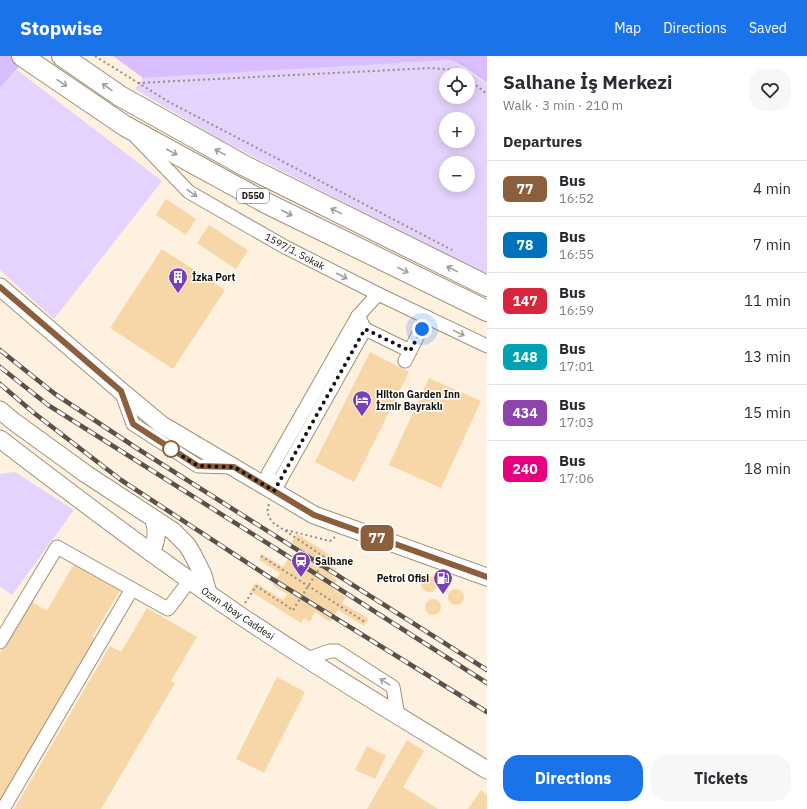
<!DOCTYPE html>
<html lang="en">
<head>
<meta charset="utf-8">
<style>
  :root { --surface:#fff; --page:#f7f7f7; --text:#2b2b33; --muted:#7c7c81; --line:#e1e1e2; --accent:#1a73e8 }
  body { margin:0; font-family:"IBM Plex Sans",sans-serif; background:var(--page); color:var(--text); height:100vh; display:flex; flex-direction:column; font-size:15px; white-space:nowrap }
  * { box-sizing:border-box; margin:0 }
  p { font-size:13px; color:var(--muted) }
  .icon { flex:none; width:22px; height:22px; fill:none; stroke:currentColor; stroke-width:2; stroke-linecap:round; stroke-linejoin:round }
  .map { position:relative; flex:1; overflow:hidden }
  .drawer { display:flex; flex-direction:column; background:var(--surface); width:320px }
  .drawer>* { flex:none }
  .badge { padding:0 8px; border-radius:6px; font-size:14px; line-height:26px }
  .controls { position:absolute; left:439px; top:12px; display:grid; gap:8px }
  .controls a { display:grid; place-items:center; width:36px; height:36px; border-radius:50%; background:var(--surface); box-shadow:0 2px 10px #0003; font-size:20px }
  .you { position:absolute; width:20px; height:20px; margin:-10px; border:3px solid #fff; border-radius:50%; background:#1a73e8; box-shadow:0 0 0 6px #1a73e833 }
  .map>.badge { position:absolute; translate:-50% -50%; box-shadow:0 0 0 2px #fff }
  h2 { padding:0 16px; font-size:15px; line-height:36px }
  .round { display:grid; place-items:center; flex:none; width:42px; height:42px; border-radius:16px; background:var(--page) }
  .headline { display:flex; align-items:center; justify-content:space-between; height:68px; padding:0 16px }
  h1 { font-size:19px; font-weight:700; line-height:30px }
  .action { display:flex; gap:8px; margin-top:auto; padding:8px 16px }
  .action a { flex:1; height:46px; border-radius:16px; background:var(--accent); color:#fff; font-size:16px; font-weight:700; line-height:46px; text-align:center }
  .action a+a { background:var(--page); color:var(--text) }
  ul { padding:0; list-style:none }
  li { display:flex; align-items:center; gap:12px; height:56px; padding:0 16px; border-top:1px solid var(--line) }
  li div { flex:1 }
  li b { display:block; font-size:15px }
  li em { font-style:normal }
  li .badge { min-width:44px; font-weight:700; text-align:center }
  header { display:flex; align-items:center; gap:24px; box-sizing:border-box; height:56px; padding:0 20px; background:var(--accent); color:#fff }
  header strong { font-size:19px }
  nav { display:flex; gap:22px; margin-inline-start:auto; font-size:14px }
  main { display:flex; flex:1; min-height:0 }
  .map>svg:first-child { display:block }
</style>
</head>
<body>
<header>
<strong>Stopwise</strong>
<nav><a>Map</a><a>Directions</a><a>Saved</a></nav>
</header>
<main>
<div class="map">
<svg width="487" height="753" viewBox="0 0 487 753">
  <rect width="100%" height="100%" fill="#fef1df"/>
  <g fill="#e4d3fd" fill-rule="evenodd">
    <path d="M451,4L487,28V219L219,83L135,33L143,22ZM446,19H468V41H446ZM446,63H468V85H446ZM446,107H468V129H446Z"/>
    <polygon points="17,14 162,125 54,263 0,214 0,32"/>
    <polygon points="15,416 74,454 12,539 0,530 0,418"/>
  </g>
  <g fill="#d8bdff">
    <polygon points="0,0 29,0 0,32"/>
    <polygon points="113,0 487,0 487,27 466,12 451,4 143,22"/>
  </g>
  <g fill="#f7d7a8">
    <polygon points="166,143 196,163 186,179 156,159"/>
    <polygon points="209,169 248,194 236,213 197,187"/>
    <polygon points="162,193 225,234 173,313 110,272"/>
    <polygon points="370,296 409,316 354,426 315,406"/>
    <polygon points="429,322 481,345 441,432 389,409"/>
    <polygon points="297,478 335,502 330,509 337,513 331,521 337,524 332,532 346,541 342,547 369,563 364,570 338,554 330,566 315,556 310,566 304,562 301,567 250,535 256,527 283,544 287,538 273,529 280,517 259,504 262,498 283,511 288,503 302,512 310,499 291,487"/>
    <polygon points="74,508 120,535 92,581 96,583 0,747 0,597 31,545 47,555"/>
    <circle cx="429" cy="528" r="8"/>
    <circle cx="456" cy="541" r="8"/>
    <circle cx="433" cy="551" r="8"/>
    <polygon points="147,552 197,581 171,625 175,627 101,753 14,753 110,590 121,596"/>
    <polygon points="277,621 305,636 264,717 236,703"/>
    <polygon points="407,684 424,695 403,731 438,753 367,753"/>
    <polygon points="367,690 386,700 375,723 355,714"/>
    <polygon points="481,734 487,739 487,753 468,753"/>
  </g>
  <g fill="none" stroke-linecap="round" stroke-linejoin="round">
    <g stroke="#9f907a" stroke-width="15">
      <g id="minor">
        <polyline points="136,81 189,136 285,191 378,238 487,290"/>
        <polyline points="365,273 410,295"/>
        <polyline points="405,305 427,261"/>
        <polyline points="121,335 133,368 198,410 233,411"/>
        <polyline points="274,435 268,418 358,260 378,238"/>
        <polyline points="274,435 365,273 358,260"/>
        <polyline points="0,586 57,491 168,553 190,524"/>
        <polyline points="307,603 330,595 337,595 393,631 398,660"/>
        <polyline points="3,753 132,533"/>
      </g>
    </g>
    <g stroke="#9f907a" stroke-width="19">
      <g id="major">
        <polyline points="0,231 121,335 162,369 314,459 487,521"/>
        <polyline points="0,354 13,365 86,418 173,475 187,489 193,499 203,519 208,537"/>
        <path d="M0,383C78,443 157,503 238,558C319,613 404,663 487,714"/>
        <path d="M150,496C157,486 158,476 154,464"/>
      </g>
    </g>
    <g stroke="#9f907a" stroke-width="22">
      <g id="highway">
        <polyline points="22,0 125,70 266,147 487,255"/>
        <polyline points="62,0 120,40 245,110 487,230"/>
      </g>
    </g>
    <g stroke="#968d7f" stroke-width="2" stroke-dasharray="2 3" stroke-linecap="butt">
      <polyline points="95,0 169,46 452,194"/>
      <polyline points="468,23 487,38"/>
      <polyline points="138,27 431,12 455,14 462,19"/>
      <path d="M269,448C266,456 268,459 272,466L326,502"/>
      <polyline points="286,474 330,485 335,481"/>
      <polyline points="261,500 365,566"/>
      <polyline points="245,547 256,530 293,554"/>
    </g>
    <use href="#minor" stroke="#fff" stroke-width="13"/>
    <use href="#major" stroke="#fff" stroke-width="17"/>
    <use href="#highway" stroke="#fff" stroke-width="20"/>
    <g stroke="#5a5247" stroke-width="4.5">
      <g id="rail">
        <polyline points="0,294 55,338 138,393 487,614"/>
        <polyline points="0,311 48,349 286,499 487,627"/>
        <polyline points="0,328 34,357 121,424 269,521 487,656"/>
      </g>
    </g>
    <use href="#rail" stroke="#fff" stroke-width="3" stroke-dasharray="9" stroke-linecap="butt"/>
    <polyline stroke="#968d7f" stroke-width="2" stroke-dasharray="2 3" stroke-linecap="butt" points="293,554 326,502"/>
  </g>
  <defs><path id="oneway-shaft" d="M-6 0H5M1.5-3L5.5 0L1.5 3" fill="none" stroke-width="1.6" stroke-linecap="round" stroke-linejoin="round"/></defs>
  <g stroke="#a19f9c">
    <use href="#oneway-shaft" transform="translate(62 27) rotate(34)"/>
    <use href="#oneway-shaft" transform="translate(107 31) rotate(-145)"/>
    <use href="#oneway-shaft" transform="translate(172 96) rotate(28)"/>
    <use href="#oneway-shaft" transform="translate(220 96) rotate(-151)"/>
    <use href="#oneway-shaft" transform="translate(192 137) rotate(35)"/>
    <use href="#oneway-shaft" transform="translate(336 155) rotate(-154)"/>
    <use href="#oneway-shaft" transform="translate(287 157) rotate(27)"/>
    <use href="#oneway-shaft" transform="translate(452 213) rotate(-154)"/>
    <use href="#oneway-shaft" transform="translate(403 214) rotate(26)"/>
    <use href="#oneway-shaft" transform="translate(342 220) rotate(27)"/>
    <use href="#oneway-shaft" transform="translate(459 277) rotate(26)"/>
    <use href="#oneway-shaft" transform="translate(385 626) rotate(-148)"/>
  </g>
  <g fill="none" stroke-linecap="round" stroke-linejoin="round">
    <g stroke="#fff" stroke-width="9">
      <polyline id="line" points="0,231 121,335 133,368 198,410 234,411 314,459 487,521"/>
    </g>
    <use href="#line" stroke="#8b5e3c" stroke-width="6"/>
    <polyline stroke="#151008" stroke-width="4" stroke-dasharray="0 7.2" points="171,393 198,410 234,411 274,435 365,273 410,295 422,273"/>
  </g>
  <defs>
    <g id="building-pin" transform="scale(1)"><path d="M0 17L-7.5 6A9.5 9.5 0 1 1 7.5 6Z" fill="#793fb5" stroke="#fff"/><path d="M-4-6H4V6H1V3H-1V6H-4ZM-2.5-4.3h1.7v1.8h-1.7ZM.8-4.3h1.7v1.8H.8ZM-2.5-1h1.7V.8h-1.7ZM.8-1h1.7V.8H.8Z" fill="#fff"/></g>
    <g id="hotel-pin" transform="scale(1)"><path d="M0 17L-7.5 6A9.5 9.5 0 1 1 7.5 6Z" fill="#793fb5" stroke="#fff"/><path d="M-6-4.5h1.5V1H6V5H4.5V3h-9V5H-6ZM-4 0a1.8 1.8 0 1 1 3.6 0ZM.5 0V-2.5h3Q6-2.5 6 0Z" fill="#fff"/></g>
    <g id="station-pin" transform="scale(1)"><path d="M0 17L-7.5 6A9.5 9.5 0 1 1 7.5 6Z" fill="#793fb5" stroke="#fff"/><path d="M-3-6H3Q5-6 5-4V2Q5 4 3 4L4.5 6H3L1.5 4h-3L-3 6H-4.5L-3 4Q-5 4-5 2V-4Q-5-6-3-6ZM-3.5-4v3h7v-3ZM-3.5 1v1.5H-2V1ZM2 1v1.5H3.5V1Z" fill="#fff"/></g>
    <g id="fuel-pin" transform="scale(1)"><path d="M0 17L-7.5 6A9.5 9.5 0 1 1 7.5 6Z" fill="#793fb5" stroke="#fff"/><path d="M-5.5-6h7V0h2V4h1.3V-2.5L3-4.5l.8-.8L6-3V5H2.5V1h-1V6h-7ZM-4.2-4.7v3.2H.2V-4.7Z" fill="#fff"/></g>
  </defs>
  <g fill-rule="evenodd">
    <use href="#building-pin" x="178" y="221"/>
    <use href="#hotel-pin" x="362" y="344"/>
    <use href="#station-pin" x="301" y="505"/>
    <use href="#fuel-pin" x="443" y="522"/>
  </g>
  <circle fill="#fff" stroke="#8b5e3c" stroke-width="2" cx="171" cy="393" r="8"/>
  <g text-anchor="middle" stroke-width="3" stroke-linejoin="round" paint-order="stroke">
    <rect fill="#fff" stroke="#5b5852" stroke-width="1" x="237" y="133" width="32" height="14" rx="3"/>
    <g font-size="9" font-weight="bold" fill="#151008">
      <text x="253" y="143">D550</text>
    </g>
    <g font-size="10" fill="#151008" stroke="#fff">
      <text transform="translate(295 195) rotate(28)" y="4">1597/1. Sokak</text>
      <text transform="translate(238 557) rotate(34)" y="4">Ozan Abay Caddesi</text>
    </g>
    <g font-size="10" font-weight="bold" fill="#151008" stroke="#fff" text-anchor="start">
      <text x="192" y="225">İzka Port</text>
      <text x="376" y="342">Hilton Garden Inn<tspan x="376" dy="12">İzmir Bayraklı</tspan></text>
      <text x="315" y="509">Salhane</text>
      <text x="429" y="526" text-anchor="end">Petrol Ofisi</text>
    </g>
  </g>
</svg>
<div class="controls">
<a><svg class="icon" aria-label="locate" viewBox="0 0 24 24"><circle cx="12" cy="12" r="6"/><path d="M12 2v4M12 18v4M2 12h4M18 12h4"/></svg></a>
<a>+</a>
<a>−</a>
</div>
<div class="you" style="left:422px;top:273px"></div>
<b class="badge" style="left:377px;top:482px;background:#8b5e3c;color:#fff">77</b>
</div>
<section class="drawer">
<div class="headline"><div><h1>Salhane İş Merkezi</h1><p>Walk · 3 min · 210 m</p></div><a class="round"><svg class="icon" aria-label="heart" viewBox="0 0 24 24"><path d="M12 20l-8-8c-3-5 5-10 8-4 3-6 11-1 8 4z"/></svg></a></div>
<h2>Departures</h2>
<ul>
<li><span class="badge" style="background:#8b5e3c;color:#fff">77</span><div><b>Bus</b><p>16:52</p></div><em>4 min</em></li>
<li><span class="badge" style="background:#0072bc;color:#fff">78</span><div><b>Bus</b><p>16:55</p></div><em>7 min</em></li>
<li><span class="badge" style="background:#d7263d;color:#fff">147</span><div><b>Bus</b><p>16:59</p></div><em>11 min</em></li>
<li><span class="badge" style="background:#00a3b4;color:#fff">148</span><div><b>Bus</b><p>17:01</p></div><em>13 min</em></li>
<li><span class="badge" style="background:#8e44ad;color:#fff">434</span><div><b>Bus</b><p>17:03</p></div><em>15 min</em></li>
<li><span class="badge" style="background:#e6007e;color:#fff">240</span><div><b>Bus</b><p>17:06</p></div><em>18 min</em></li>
</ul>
<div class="action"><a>Directions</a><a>Tickets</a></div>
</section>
</main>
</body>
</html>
